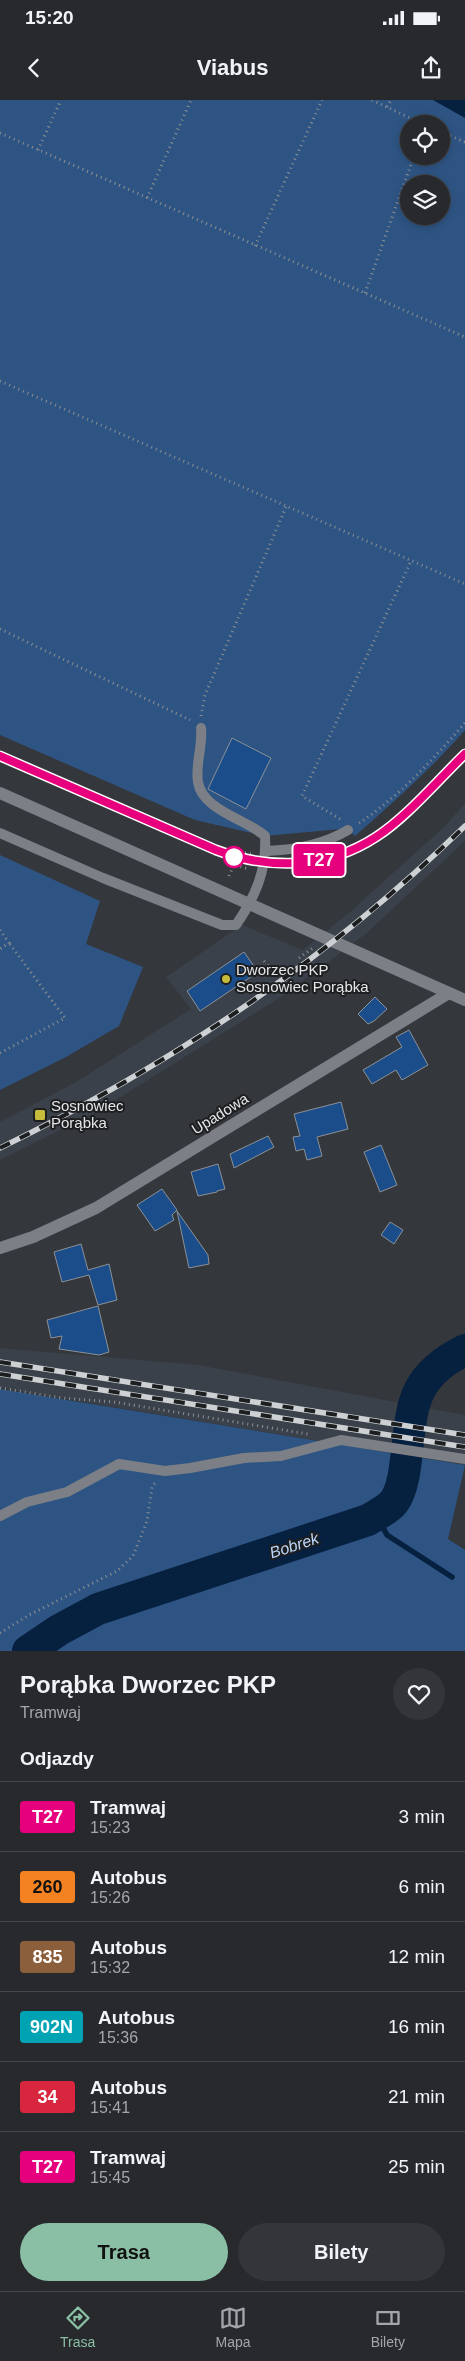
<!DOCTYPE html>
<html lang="pl">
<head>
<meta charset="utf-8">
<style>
  :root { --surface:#27292c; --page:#333538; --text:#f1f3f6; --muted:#a4a6a9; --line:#434548; --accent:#8abfa5 }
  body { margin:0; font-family:Arial,sans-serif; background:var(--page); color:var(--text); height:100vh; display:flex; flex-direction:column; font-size:19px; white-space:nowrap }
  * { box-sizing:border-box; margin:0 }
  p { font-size:16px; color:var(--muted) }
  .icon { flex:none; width:28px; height:28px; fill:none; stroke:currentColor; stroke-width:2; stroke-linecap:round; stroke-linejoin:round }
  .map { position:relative; height:1551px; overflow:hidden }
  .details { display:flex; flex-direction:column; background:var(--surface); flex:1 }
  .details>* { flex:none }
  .badge { padding:0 10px; border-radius:4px; font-size:18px; line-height:32px }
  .controls { position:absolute; left:400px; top:15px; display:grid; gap:10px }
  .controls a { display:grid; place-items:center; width:50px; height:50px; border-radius:50%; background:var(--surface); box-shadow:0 2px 8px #0003,0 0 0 1px var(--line); font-size:25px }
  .map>.badge { position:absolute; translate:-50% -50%; box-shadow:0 0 0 2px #fff }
  h2 { padding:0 20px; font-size:19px; line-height:45px }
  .round { display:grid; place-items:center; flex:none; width:52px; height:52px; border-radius:26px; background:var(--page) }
  .head { display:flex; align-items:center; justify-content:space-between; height:85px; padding:0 20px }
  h1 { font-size:24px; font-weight:700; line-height:38px }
  .button { display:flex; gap:10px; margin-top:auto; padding:10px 20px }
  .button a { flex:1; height:58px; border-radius:30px; background:var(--accent); color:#111; font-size:20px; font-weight:700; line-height:58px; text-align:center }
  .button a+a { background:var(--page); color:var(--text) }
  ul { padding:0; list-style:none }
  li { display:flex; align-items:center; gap:15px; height:70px; padding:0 20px; border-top:1px solid var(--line) }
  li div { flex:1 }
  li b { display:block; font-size:19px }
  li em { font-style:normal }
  li .badge { min-width:55px; font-weight:700; text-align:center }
  .status { display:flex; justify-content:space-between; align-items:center; height:35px; padding:0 25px; background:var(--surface); direction:ltr }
  .status svg { height:14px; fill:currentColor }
  header { display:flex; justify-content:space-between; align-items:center; height:65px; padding:0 20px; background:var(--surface); font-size:22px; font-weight:700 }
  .tab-bar { display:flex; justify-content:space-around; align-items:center; height:70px; border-top:1px solid var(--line); background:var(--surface); font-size:14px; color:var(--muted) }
  .tab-bar a { display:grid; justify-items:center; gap:2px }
  .tab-bar .on { color:var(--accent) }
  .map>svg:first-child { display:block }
</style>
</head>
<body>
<div class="status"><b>15:20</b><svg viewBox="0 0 49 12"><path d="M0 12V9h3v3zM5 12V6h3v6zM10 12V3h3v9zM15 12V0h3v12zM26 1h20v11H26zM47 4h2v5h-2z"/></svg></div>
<header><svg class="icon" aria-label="back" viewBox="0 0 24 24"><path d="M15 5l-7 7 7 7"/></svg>Viabus<svg class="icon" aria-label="share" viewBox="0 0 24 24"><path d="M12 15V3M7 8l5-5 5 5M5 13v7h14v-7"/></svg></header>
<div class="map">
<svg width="465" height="1551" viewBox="0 0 465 1551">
  <rect width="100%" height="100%" fill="#34373b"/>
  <g fill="#3a414a">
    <polygon points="465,703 465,741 367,833 284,895 98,1011 0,1060 0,1022 76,982 191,909 166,877 242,825 303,850 351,811 445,726"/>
    <polygon points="0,1248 198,1265 465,1315 465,1365 0,1288"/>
  </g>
  <g fill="#2e5483" fill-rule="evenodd">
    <path d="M0,0H465V630C431,669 394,702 355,736L344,727L341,729L265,736L195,720L0,635ZM409,24H441V56H409ZM409,84H441V116H409Z"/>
    <polygon points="0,755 100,801 86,844 143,867 119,926 66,957 0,990"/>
    <polygon points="0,1289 465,1365 448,1439 465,1450 465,1551 0,1551"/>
  </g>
  <polygon fill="#062040" points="433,0 465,0 465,18"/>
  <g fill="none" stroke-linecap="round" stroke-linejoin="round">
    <polyline stroke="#062040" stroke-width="5.5" points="376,1415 387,1435 452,1477"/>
    <path stroke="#062040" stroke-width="32" d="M28,1551L59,1530L98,1509L368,1420C376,1415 387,1410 393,1403C400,1395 404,1377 405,1367C413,1310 407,1279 465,1250"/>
  </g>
  <g fill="#1a4d89" stroke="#8d9196">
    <polygon points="232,638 271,658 246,709 208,689"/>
    <polygon points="244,852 258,872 200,911 187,891"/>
    <polygon points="375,897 387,909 374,921 368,924 358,914"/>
    <polygon points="409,930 428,965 402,980 396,970 372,984 363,970 402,947 396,937"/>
    <polygon points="341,1002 348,1029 317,1037 322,1056 307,1060 304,1049 296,1051 293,1037 300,1036 294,1014"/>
    <polygon points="268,1036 274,1047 234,1068 230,1054"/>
    <polygon points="381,1045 397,1085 380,1092 364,1052"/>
    <polygon points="218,1064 225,1089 217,1091 217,1092 198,1096 191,1072"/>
    <polygon points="162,1089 177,1110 172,1115 174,1120 155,1131 137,1105"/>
    <polygon points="177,1111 208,1155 209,1164 189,1168"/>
    <polygon points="390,1122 403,1130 394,1144 381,1135"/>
    <polygon points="81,1144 88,1170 109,1164 117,1200 98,1205 89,1175 62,1182 54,1152"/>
    <polygon points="98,1206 109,1252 99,1255 59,1249 62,1236 51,1238 47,1220"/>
  </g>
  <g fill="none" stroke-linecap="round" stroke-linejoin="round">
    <g stroke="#8d9093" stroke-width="3" stroke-dasharray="1 4" stroke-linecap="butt">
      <polyline points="372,0 423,24"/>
      <polyline points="387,7 391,0"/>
      <polyline points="441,32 465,42"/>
      <polyline points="0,33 465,237"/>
      <polyline points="38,50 61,0"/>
      <polyline points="147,98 191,0"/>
      <polyline points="255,146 322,0"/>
      <polyline points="365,193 414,56"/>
      <polyline points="0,281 465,484"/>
      <polyline points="0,529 190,620"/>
      <polyline points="201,616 205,595 286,407"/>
      <polyline points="340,719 302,696 411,461"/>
      <path d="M359,723C400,696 433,659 465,623"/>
      <polyline points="235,751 253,754"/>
      <polyline points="231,763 248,769"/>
      <polyline points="229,776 234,764"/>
      <polyline points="0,830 9,843 0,849"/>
      <polyline points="299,858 313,848"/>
      <polyline points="264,861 269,867"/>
      <polyline points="0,953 65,918 9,843"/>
      <polyline points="0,1288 62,1298 114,1302 308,1334"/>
      <polyline points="0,1533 29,1515 117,1471 133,1456 147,1421 152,1387 155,1383"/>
    </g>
    <g stroke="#7c8086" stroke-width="10">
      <path d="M0,733L103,778L222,825H236C255,797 267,771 265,736C246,719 202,710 198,682C195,664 203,646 201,628"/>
      <path d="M266,751C295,750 323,745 348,730"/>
      <polyline points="0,1416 27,1402 67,1392 119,1364 165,1371 190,1368 244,1358 281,1356 341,1340 465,1359"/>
    </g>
    <polyline stroke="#7c8086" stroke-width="12" points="0,1148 33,1137 96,1108 449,893"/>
    <polyline stroke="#7c8086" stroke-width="12" points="0,693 465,900"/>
    <path stroke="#ced1d3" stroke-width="1" d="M0,656L216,751C269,770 327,769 376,737C408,716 437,681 465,654"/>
    <g stroke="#ced1d3" stroke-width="5.5">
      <g id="rail">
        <path d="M0,1048C174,963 326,861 465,726"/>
        <polyline points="0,1262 465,1335"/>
        <polyline points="0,1274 465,1347"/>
      </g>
    </g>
    <use href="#rail" stroke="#1d1e20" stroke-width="4" stroke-dasharray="11" stroke-linecap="butt"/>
  </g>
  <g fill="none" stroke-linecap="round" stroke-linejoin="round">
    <g stroke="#fff" stroke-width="11">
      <path id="line" d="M0,656L216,750C269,770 327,769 376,737C407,717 438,680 465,654"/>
    </g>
    <use href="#line" stroke="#e6007e" stroke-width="8"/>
  </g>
  <circle fill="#fff" stroke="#e6007e" stroke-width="2.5" cx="234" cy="757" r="10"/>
  <g fill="#c6bc3c" stroke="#1d1e20" stroke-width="2">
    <circle cx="226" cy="879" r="5"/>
    <rect x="34" y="1009" width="12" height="12" rx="2.5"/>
  </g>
  <g text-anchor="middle" stroke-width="4" stroke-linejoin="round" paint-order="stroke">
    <g font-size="15" fill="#e4e7e9" stroke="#1d1e20" text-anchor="start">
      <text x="236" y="875">Dworzec PKP<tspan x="236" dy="17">Sosnowiec Porąbka</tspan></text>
      <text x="51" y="1011">Sosnowiec<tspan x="51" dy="17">Porąbka</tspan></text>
    </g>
    <g font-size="15" fill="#e4e7e9" stroke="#1d1e20">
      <text transform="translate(220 1014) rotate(-32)" y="5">Upadowa</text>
    </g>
    <g font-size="16" font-style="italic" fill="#bad5f8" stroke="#1d1e20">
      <text transform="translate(294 1445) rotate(-18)" y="6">Bobrek</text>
    </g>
  </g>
</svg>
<div class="controls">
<a><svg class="icon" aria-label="locate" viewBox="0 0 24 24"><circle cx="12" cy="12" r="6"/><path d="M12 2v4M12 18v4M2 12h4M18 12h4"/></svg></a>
<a><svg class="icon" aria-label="layers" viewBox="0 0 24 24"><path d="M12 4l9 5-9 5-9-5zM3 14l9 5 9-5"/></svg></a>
</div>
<b class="badge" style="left:319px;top:760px;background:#e6007e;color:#fff">T27</b>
</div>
<section class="details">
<div class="head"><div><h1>Porąbka Dworzec PKP</h1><p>Tramwaj</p></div><a class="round"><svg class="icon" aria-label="heart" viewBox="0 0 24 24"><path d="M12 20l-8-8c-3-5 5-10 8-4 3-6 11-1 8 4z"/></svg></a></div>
<h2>Odjazdy</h2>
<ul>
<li><span class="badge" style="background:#e6007e;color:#fff">T27</span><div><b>Tramwaj</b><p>15:23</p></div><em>3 min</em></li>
<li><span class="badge" style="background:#f58220;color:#111">260</span><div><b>Autobus</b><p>15:26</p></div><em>6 min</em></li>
<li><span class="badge" style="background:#8b5e3c;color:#fff">835</span><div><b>Autobus</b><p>15:32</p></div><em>12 min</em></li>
<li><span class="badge" style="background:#00a3b4;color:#fff">902N</span><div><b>Autobus</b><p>15:36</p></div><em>16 min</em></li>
<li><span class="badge" style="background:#d7263d;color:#fff">34</span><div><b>Autobus</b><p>15:41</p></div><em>21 min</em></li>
<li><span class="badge" style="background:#e6007e;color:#fff">T27</span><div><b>Tramwaj</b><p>15:45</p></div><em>25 min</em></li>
</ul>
<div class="button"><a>Trasa</a><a>Bilety</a></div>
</section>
<nav class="tab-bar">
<a class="on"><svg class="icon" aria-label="directions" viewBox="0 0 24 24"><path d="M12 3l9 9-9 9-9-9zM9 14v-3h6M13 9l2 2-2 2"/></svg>Trasa</a>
<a><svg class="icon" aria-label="map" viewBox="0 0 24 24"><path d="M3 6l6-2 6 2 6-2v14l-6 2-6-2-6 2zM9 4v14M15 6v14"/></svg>Mapa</a>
<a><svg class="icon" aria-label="tickets" viewBox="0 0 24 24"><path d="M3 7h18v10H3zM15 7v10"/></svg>Bilety</a>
</nav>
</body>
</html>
